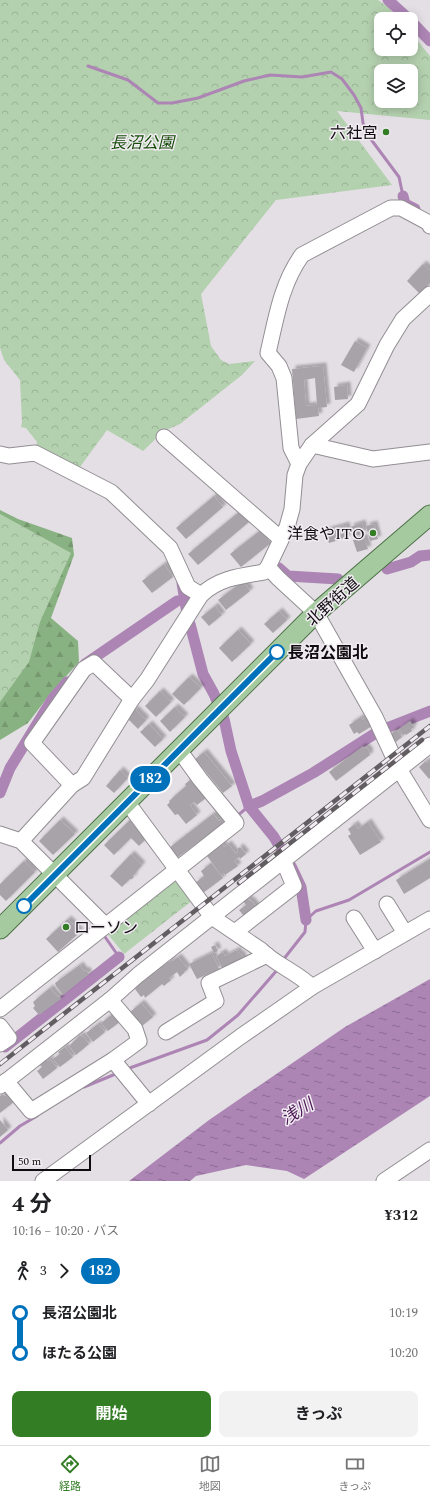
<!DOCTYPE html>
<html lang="ja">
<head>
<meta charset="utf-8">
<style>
  :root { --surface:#fff; --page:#f2f2f2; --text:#202124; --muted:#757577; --line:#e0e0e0; --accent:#337d24 }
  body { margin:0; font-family:Spectral,"Noto Sans JP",serif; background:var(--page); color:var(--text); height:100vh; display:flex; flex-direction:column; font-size:15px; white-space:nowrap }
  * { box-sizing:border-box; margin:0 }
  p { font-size:13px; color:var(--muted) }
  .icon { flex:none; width:22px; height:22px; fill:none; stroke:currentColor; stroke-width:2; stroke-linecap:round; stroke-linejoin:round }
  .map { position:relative; height:1181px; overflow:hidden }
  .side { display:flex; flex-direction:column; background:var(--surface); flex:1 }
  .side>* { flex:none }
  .badge { padding:0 8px; border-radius:13px; font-size:14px; line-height:26px }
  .tools { position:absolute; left:374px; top:12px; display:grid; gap:8px }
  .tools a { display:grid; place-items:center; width:44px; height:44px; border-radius:8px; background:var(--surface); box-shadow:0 2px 10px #0003; font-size:20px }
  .scale { position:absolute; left:12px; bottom:10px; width:79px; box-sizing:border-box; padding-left:4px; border:2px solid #0e0c0e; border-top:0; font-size:11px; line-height:14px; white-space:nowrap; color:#0e0c0e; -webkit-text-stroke:3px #f1ecf2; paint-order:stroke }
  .map>.badge { position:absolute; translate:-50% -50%; box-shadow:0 0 0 2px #fff }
  .legs { display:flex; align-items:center; gap:6px; height:44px; padding:0 12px; font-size:13px }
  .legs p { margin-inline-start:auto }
  .headline { display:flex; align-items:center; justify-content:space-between; height:68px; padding:0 12px }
  h1 { font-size:22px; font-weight:700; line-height:30px }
  .action { display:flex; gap:8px; margin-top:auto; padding:8px 12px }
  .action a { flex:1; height:46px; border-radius:8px; background:var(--accent); color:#fff; font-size:16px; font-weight:700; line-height:46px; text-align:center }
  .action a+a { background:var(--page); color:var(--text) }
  ul { padding:0 12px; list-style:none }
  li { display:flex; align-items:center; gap:14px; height:40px; font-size:15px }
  li i { display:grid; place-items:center; width:6px; height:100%; margin:0 5px; background:currentColor }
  li i::after { content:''; width:10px; height:10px; margin:-5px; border:3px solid; border-radius:50%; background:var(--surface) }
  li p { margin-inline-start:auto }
  li:first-child i { background:linear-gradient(#0000 50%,currentColor 0) }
  li:last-child i { background:linear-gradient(currentColor 50%,#0000 0) }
  .tab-bar { display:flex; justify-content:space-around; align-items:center; height:56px; border-top:1px solid var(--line); background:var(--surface); font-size:11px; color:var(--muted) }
  .tab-bar a { display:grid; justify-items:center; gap:2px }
  .tab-bar .on { color:var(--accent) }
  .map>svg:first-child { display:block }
</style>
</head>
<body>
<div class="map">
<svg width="430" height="1181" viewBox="0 0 430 1181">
  <defs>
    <pattern id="forest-firs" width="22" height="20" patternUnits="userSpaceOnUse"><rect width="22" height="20" fill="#89b282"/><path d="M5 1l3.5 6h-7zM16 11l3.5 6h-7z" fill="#75986f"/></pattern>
    <pattern id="park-crowns" width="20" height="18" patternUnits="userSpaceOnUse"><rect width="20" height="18" fill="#b4d1af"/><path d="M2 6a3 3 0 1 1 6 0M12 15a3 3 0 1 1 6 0" fill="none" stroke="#9ab295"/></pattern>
    <pattern id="water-ripples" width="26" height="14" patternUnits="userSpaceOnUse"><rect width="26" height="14" fill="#ad85b5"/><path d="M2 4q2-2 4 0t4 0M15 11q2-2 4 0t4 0" fill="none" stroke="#8b6b92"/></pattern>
    <filter id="shadow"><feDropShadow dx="3.5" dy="-3.5" stdDeviation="1" flood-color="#0004"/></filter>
  </defs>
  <rect width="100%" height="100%" fill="#e4dfe5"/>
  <polygon fill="url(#forest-firs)" points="0,510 18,519 72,538 74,555 51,618 78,641 79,662 50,694 28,723 0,740"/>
  <g fill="url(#park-crowns)" fill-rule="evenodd">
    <path d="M0,0H378L387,6L399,19H381V49H411V33L430,56V120L337,111L392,185L276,200L201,294L211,346L221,360L229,364L255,361L242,375L180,424L164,431L143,451L107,430L80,467L36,449L37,442L26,428L21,427L22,422L20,380L4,360L0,348ZM381,71H411V101H381Z"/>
    <polygon points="0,514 71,553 40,622 29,662 0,702"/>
    <polygon points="175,877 193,900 124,954 106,932"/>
  </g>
  <polygon fill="url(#water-ripples)" points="430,979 430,1096 304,1179 287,1171 246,1165 196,1176 190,1181 129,1181 209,1120 345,1027"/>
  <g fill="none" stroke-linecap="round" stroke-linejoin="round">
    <g stroke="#ad85b5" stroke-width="3">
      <polyline points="88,66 128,80 158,103 172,103 198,98 244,81 270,75 302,77 331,72 342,79 354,95 361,108 363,123 367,134 399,177 403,196"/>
      <polyline points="237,816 249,806"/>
      <polyline points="103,934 119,957"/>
      <polyline points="283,960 305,932 306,920 316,911 349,900 430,852"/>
      <polyline points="127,1069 207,1040 238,1015 278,969"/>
      <polyline points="84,1087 118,1073"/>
      <polyline points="0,1143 20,1126 37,1116"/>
    </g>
    <g stroke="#ad85b5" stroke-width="11">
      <polyline points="388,0 409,19"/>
      <polyline points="411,21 430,41"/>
      <polyline points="403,196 405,204 415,209"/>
      <polyline points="279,568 288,576 338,579"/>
      <polyline points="387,569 411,562 420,556 430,555"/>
      <polyline points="182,583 186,608"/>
      <polyline points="190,624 203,674 214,694 224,719 231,751 249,806 274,837 292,868 301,887 306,920"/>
      <polyline points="85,664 177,601"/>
      <polyline points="0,793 10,768 53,698 67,682"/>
      <polyline points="249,806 262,801 313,773 379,731 430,711"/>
      <polyline points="5,1047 119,957"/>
    </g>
  </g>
  <g fill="#a8a3a9" fill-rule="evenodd" filter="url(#shadow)">
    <polygon points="423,264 430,271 430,283 420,294 407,281"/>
    <polygon points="355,341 367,348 354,372 341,365"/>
    <path d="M323,366L327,407L318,408L319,416L296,419L292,369ZM315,378L317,405L306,406L304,380Z"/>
    <polygon points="347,385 348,399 335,400 334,387"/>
    <polygon points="214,496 223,507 186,539 176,528"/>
    <polygon points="240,511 249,522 198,565 188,554"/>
    <polygon points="362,523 365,533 353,537 350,527"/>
    <polygon points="374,524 378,539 370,541 366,526"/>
    <polygon points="346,525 349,537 329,543 325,531"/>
    <polygon points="261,530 271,543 241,567 230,554"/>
    <polygon points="364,537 368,549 357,552 353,540"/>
    <polygon points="164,564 173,577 152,593 142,581"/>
    <polygon points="243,581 250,591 226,610 218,600"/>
    <polygon points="215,606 222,615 209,626 201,617"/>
    <polygon points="279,611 287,620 273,633 264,624"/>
    <polygon points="238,630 251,644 232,662 219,648"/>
    <polygon points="189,677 201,688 184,705 172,694"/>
    <polygon points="160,691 171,702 156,717 145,706"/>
    <polygon points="175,707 185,717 170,732 160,721"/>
    <polygon points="135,709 146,720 138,729 126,717"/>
    <polygon points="361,717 362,720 367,717 372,726 359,734 357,732 354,734 349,725"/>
    <polygon points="410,721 414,727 411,729 412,731 406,735 405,734 403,735 399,729"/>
    <polygon points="149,724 163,739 155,747 140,732"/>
    <polygon points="395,730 397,730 402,737 396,742 390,735"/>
    <polygon points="363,746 364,748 366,747 370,752 369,753 370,755 336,781 329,772"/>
    <polygon points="204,752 232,786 223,793 195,759"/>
    <polygon points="430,760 430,778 429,779 419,767 426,761 427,763"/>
    <polygon points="120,770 128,778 114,793 106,786"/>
    <polygon points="194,777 206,798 197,805 194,802 190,805 197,815 186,824 178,814 175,815 167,805 170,802 169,801 186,786 185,784"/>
    <polygon points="213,814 219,821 222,819 224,823 177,858 169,848"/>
    <polygon points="60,820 75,834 53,855 39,841"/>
    <polygon points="130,820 147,838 139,846 131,838 114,855 104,845"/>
    <polygon points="368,822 381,842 360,855 348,836 351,834 348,829 355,824 358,829"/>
    <polygon points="222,843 224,847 228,844 236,854 238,852 237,849 240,847 246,854 240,859 239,857 234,861 238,866 225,875 224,873 221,875 207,856 213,851 212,850"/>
    <polygon points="131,854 142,865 133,876 134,877 132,879 130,879 122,887 110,876"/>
    <polygon points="430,859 430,878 404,894 396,880"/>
    <polygon points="24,861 35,872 6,901 0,895 0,884"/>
    <polygon points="211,863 223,878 203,893 195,883 204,876 201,871"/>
    <polygon points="247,897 250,901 251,900 259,911 247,920 239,910 246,905 243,901"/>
    <polygon points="68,919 80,932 58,952 46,939"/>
    <polygon points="215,945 218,951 214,953 211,947"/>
    <polygon points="237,950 239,954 241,954 245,962 224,972 216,956 223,952 225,956"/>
    <polygon points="212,953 219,969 197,979 189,964"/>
    <polygon points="178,957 188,969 184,972 184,973 180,977 177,972 169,978 171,980 164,986 162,984 145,998 144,995 141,997 135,989 137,987 136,985 140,981 142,983 144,980 144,979 148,976 149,977 153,971 155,973 158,970 157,968 163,963 165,965 172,960 173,961"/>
    <polygon points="80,965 84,971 86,970 89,974 63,995 56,986 55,983"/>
    <polygon points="50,988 58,997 60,996 61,999 39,1015 33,1008 35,1006 33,1002"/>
    <polygon points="141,1003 153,1017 142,1026 130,1012"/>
    <polygon points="114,1013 121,1021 108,1031 101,1023"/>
    <polygon points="98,1024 105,1032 93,1042 86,1033"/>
    <polygon points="80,1035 82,1037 83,1036 89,1044 76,1055 69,1046"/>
    <polygon points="65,1047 73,1057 60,1067 53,1059 60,1054 58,1052"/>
    <polygon points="50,1059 57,1068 43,1079 37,1071 42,1067 40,1065 46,1060 48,1061"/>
    <polygon points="2,1094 5,1096 8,1094 14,1102 0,1113 0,1096"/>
    <polygon points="0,1120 8,1130 0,1137"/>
  </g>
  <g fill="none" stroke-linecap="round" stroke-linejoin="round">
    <g stroke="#928e93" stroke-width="17">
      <g id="minor">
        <polyline points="164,437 281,539"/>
        <polyline points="312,445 373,459 430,452"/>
        <polyline points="0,454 9,456 35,453 111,492 170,548 188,587 201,595"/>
        <path d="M299,464L291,448L284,378L279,366L268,353C276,319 281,284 302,255L391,208H401L429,223L430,226"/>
        <polyline points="268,567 278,578 316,613 375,717 399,769 430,820"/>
        <polyline points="72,785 32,743 84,669 94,663 132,699"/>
        <path d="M127,802L212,917L261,950C276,965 297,972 312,987"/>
        <polyline points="0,834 21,841 106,926"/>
        <path d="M21,841L72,785L83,778L132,699L147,680L201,595C219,578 240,576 264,572L268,567L287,527L292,509L295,475L299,464L312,445L358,404L387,345L403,319L430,294"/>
        <polyline points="387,904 405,933"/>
        <polyline points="354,918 375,951"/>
        <polyline points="235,932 294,886 283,860"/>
        <polyline points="110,1000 135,1029 139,1041 113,1060 149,1104"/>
        <polyline points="0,1009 236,823 200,779 179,750"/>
        <polyline points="0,1026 9,1038 0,1044"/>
        <polyline points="166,1032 216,1001 209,983 267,955"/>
        <polyline points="6,1081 31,1111 113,1060"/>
        <polyline points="0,1086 110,1000 138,975 430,745"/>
        <polyline points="43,1181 240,1037 312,987 430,919"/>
        <polyline points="384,1181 430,1150"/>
      </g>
    </g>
    <g stroke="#4a7044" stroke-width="21">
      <polyline id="major" points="0,929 316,613 430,515"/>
    </g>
    <use href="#minor" stroke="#fff" stroke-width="15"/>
    <use href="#major" stroke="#a6caa0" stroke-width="19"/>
    <g stroke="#615d61" stroke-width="4.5">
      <g id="rail">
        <polyline points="239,883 422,740"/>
        <polyline points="0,1064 430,726"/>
      </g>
    </g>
    <use href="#rail" stroke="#f1ecf2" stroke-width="3" stroke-dasharray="9" stroke-linecap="butt"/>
  </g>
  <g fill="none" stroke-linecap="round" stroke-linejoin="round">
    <g stroke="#fff" stroke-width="9">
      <polyline id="line-1" points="24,906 277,652"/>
    </g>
    <use href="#line-1" stroke="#0072bc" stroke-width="6"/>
  </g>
  <g fill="#337d24" stroke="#f1ecf2" stroke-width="1.5">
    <circle cx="386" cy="132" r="4"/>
    <circle cx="373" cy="533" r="4"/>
    <circle cx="66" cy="927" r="4"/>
  </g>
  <g fill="#fff" stroke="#0072bc" stroke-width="2">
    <circle cx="277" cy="652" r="7"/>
    <circle cx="24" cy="906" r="7"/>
  </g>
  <g text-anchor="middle" stroke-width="3" stroke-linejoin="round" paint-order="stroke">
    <g font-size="16" fill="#0e0c0e" stroke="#f1ecf2" text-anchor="end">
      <text x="378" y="138">六社宮</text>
      <text x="365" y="539">洋食やITO</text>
      <text x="74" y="933" text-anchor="start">ローソン</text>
    </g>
    <g font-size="16" font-style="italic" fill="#124a06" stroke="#f1ecf2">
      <text x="142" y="148">長沼公園</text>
    </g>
    <g font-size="16" fill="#0e0c0e" stroke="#f1ecf2">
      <text transform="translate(332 601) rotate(-42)" y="6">北野街道</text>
    </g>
    <g font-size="16" font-weight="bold" fill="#0e0c0e" stroke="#f1ecf2" text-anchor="start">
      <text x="288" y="658">長沼公園北</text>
    </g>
    <g font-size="17" font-style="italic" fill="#4b1955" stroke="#f1ecf2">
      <text transform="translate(297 1111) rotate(-31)" y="6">浅川</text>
    </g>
  </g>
</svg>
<div class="tools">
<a><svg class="icon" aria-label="locate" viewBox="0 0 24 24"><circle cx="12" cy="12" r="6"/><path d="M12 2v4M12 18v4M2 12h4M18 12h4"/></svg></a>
<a><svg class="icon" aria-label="layers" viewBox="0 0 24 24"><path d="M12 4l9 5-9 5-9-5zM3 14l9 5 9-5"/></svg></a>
</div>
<div class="scale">50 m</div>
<b class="badge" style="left:150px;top:779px;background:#0072bc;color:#fff">182</b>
</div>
<section class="side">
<div class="headline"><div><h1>4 分</h1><p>10:16 – 10:20 · バス</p></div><b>¥312</b></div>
<div class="legs"><svg class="icon" aria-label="walk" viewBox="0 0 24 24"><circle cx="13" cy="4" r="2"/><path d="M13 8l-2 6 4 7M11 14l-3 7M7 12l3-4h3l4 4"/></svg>3<svg class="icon" aria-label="forward" viewBox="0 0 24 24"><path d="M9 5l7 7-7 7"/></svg><b class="badge" style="background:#0072bc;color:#fff">182</b></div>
<ul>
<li><i style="color:#0072bc"></i><b>長沼公園北</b><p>10:19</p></li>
<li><i style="color:#0072bc"></i><b>ほたる公園</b><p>10:20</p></li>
</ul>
<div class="action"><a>開始</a><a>きっぷ</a></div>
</section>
<nav class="tab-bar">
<a class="on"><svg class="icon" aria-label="directions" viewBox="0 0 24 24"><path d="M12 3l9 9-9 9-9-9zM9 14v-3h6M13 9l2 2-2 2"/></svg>経路</a>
<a><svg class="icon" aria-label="map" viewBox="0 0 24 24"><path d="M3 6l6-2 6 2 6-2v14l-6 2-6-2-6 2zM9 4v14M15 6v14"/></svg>地図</a>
<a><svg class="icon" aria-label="tickets" viewBox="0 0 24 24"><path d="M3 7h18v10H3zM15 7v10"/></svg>きっぷ</a>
</nav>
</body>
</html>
